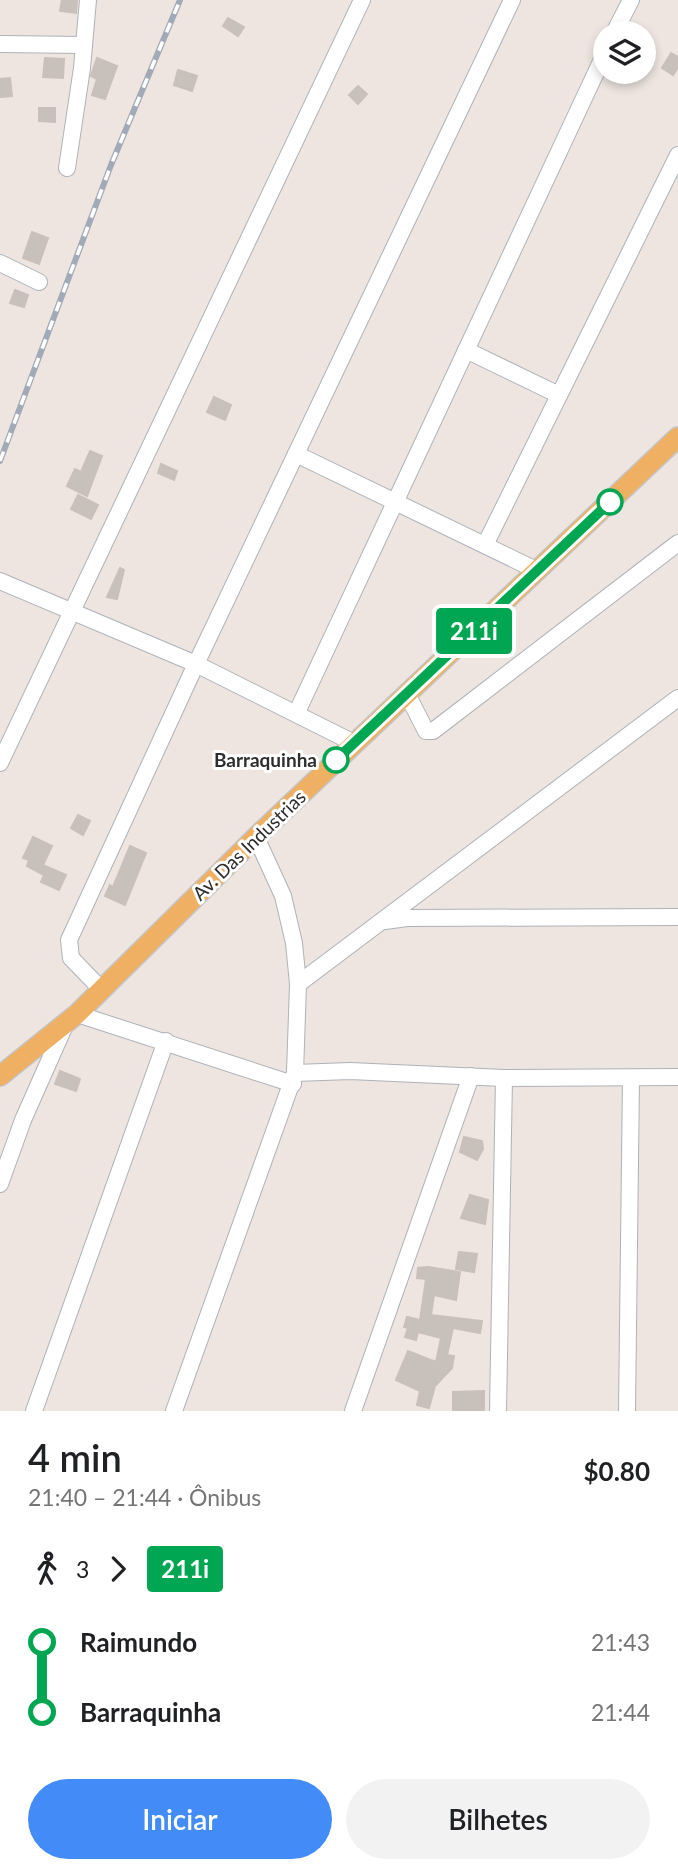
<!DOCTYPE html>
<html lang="pt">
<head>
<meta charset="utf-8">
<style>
  :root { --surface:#fff; --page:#f2f2f2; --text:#202124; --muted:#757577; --accent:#438cf8 }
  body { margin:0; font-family:Lato,sans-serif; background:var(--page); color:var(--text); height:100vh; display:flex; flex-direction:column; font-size:26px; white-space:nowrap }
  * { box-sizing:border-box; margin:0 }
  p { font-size:23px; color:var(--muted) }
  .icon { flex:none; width:38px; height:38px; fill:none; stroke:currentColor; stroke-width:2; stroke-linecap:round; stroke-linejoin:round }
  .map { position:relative; height:1411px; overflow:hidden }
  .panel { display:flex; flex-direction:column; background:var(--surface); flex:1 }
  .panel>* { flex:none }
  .badge { padding:0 14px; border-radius:5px; font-size:24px; line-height:46px }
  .fabs { position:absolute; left:593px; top:21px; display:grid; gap:14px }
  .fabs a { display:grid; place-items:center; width:63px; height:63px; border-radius:50%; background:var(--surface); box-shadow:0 4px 10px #0003; font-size:35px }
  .map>.badge { position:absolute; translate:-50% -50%; box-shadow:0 0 0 4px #fff }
  .legs { display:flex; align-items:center; gap:10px; height:77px; padding:0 28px; font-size:23px }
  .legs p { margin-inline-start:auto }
  .overview { display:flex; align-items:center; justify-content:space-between; height:119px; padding:0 28px }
  h1 { font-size:38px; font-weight:600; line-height:52px }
  .button { display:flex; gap:14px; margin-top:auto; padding:14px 28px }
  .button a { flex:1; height:80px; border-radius:42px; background:var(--accent); color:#fff; font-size:28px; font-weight:600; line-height:80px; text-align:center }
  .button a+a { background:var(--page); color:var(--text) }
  ul { padding:0 28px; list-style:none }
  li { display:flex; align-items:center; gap:24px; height:70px; font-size:26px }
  li i { display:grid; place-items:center; width:10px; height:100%; margin:0 9px; background:currentColor }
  li i::after { content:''; width:18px; height:18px; margin:-9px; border:5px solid; border-radius:50%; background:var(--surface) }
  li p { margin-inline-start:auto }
  li:first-child i { background:linear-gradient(#0000 50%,currentColor 0) }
  li:last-child i { background:linear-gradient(currentColor 50%,#0000 0) }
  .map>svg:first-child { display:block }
</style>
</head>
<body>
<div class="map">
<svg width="678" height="1411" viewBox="0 0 678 1411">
  <rect width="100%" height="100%" fill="#eee5e0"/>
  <g fill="#c7c0bb" stroke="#cac0b9" stroke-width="2">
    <polygon points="62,0 77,0 76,13 60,11"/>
    <polygon points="228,18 244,27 238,36 223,26"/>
    <polygon points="671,53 678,57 678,67 673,75 662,68"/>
    <polygon points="45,58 64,59 63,78 43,77"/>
    <polygon points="97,58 117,66 105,99 92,95 97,79 91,76"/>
    <polygon points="178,70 197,76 192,91 174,85"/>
    <polygon points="10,78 12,96 0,97 0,79"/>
    <polygon points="358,86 367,94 358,104 349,95"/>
    <polygon points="39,108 55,108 55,122 39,121"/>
    <polygon points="32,232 48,238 39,264 23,258"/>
    <polygon points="15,290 28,295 24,307 10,303"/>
    <polygon points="214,397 231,405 225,420 207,412"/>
    <polygon points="90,451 102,456 87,496 67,486 75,469 81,472"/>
    <polygon points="161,464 177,471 174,480 158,473"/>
    <polygon points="78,495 98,505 91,519 71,509"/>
    <polygon points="120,568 124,570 117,599 107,597"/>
    <polygon points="78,815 90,821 83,835 71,828"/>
    <polygon points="33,837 52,846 43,865 66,875 59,890 41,882 44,875 27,866 29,860 23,858"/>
    <polygon points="130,846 146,853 125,905 105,896 110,885 113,887"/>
    <polygon points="60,1071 80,1079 76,1091 55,1084"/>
    <polygon points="464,1137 482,1141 483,1149 477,1160 460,1152"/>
    <polygon points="470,1195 488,1200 485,1224 461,1218"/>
    <polygon points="459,1252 477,1254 474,1272 456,1269"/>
    <polygon points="428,1267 460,1272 456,1300 434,1295 431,1315 482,1321 480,1333 453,1328 447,1355 454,1356 452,1368 435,1386 429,1408 417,1405 420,1391 396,1380 408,1351 436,1362 441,1338 418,1332 416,1340 405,1337 408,1328 404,1327 407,1317 420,1320 426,1279 417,1278 418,1268"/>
    <polygon points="484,1391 484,1411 453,1411 453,1392"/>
  </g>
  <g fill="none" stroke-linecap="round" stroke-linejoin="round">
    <g stroke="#adb2b9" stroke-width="18">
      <g id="minor">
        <polyline points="614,33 631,0"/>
        <polyline points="0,44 84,45"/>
        <polyline points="67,168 82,68 88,0"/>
        <polyline points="0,263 39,282"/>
        <polyline points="466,350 559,395"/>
        <polyline points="296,454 538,571"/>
        <polyline points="485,545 678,155"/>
        <polyline points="0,581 196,664 354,743"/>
        <polyline points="407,694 426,731 433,731 678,543"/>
        <polyline points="297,712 606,51"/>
        <polyline points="0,763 362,0"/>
        <polyline points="385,921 407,918 678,917"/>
        <polyline points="298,984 678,698"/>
        <polyline points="101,989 71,958 69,940 196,664 512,0"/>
        <polyline points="77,1014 293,1084"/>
        <polyline points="295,1073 350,1071 504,1078 678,1077"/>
        <polyline points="0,1184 23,1120 66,1023"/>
        <polyline points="34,1411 166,1041"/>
        <polyline points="174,1411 295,1073 298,984 294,943 283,896 256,837"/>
        <polyline points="353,1411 471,1076"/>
        <polyline points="498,1411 504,1078"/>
        <polyline points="627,1411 631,1078"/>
      </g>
    </g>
    <g stroke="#c4c4c4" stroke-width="22">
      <polyline id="major" points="0,1076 77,1014 256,837 678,437"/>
    </g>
    <use href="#minor" stroke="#fff" stroke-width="16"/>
    <use href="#major" stroke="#efb064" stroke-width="19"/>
    <g stroke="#a2aab7" stroke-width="6">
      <polyline id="rail" points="0,461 111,165 180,0"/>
    </g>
    <use href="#rail" stroke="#fff" stroke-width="3.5" stroke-dasharray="10" stroke-linecap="butt"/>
  </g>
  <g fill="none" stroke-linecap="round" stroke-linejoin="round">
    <g stroke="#fff" stroke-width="16">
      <polyline id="line-1" points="336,760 610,502"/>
    </g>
    <use href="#line-1" stroke="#00a651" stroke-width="10"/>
  </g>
  <g fill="#fff" stroke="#00a651" stroke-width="3.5">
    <circle cx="610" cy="502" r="12"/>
    <circle cx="336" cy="760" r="12"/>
  </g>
  <g text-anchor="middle" stroke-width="6" stroke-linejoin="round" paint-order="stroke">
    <g font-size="19" font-weight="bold" fill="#2d2d2d" stroke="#fff" text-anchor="end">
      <text x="317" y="767">Barraquinha</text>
    </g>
    <g font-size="19" fill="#2d2d2d" stroke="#fff">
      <text transform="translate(249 845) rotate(-44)" y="7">Av. Das Industrias</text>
    </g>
  </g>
</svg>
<div class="fabs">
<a><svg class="icon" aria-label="layers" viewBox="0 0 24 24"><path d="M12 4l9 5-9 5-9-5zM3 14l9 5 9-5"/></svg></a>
</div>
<b class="badge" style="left:474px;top:631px;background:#00a651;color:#fff">211i</b>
</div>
<section class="panel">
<div class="overview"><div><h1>4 min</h1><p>21:40 – 21:44 · Ônibus</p></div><b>$0.80</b></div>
<div class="legs"><svg class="icon" aria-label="walk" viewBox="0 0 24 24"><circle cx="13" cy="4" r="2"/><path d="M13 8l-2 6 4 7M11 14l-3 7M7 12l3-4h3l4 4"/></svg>3<svg class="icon" aria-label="forward" viewBox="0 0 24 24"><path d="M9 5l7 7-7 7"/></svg><b class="badge" style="background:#00a651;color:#fff">211i</b></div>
<ul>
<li><i style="color:#00a651"></i><b>Raimundo</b><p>21:43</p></li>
<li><i style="color:#00a651"></i><b>Barraquinha</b><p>21:44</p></li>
</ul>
<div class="button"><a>Iniciar</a><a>Bilhetes</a></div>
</section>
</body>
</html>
